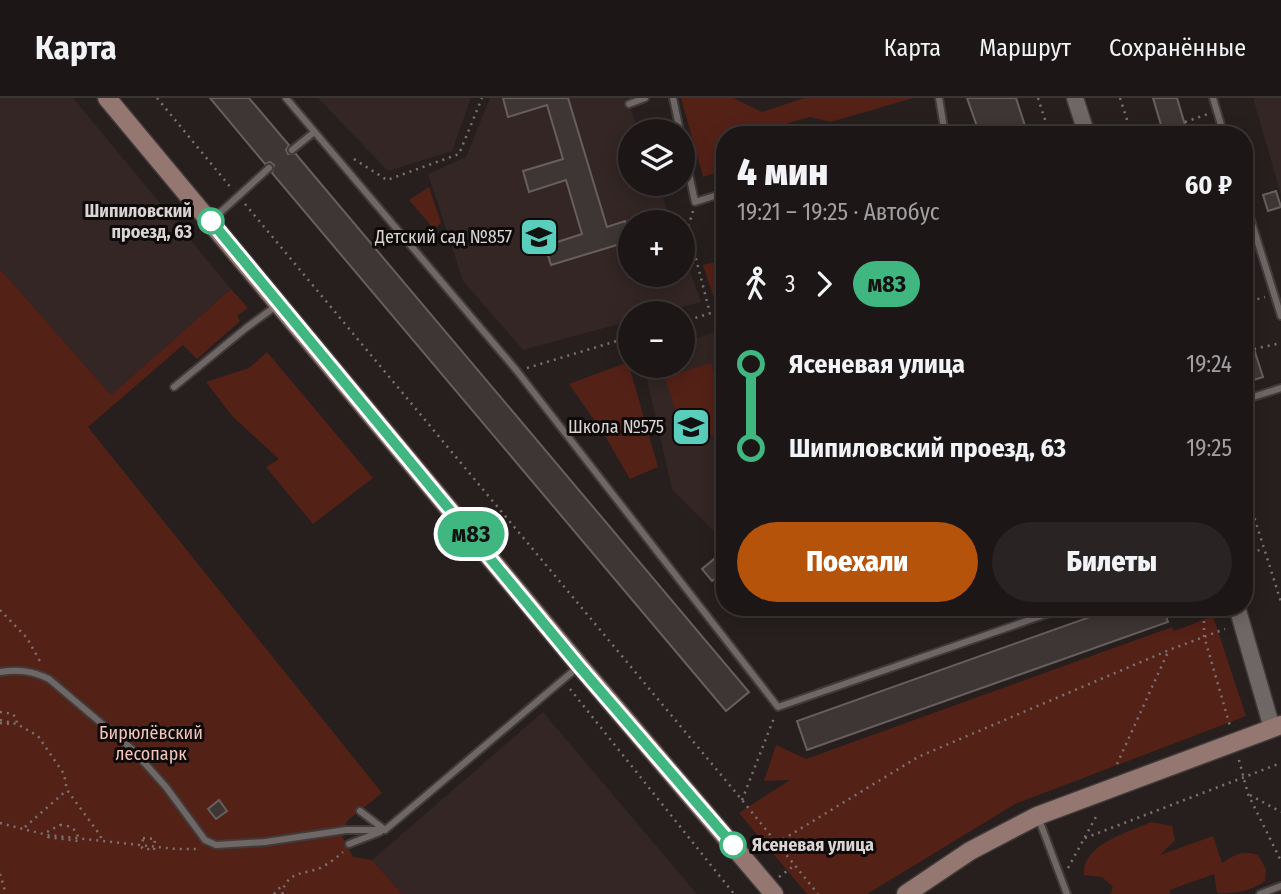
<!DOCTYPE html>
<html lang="ru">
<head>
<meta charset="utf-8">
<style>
  :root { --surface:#1c1716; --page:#292423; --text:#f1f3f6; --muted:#a09fa1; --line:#3a3635; --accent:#b45309 }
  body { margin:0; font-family:"Fira Sans Condensed",sans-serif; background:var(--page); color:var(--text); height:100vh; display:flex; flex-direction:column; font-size:26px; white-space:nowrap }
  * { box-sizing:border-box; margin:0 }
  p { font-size:23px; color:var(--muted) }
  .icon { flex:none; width:38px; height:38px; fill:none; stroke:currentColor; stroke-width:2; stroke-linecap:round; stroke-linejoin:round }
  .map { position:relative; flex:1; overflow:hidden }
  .sheet { position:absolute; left:716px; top:28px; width:537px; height:490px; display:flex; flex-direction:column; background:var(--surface); border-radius:28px; box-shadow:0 4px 18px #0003,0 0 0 2px var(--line) }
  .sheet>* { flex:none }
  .badge { padding:0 14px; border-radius:23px; font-size:24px; line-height:46px }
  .buttons { position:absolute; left:618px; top:21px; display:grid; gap:14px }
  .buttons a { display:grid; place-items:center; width:77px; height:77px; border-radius:50%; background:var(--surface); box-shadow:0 4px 18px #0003,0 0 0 2px var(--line); font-size:35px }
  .map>.badge { position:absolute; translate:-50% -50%; box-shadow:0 0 0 4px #fff }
  .legs { display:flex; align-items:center; gap:10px; height:77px; padding:0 21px; font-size:23px }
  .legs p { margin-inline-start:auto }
  .headline { display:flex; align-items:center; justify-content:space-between; height:119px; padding:0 21px }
  h1 { font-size:38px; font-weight:800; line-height:52px }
  .cta { display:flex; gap:14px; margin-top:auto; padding:14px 21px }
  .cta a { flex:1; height:80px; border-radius:42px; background:var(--accent); color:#fff; font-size:28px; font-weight:800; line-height:80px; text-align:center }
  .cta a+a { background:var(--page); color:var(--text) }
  ul { padding:0 21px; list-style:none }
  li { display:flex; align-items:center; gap:24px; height:84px; font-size:26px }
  li i { display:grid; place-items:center; width:10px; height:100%; margin:0 9px; background:currentColor }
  li i::after { content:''; width:18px; height:18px; margin:-9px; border:5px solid; border-radius:50%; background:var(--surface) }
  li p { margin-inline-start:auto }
  li:first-child i { background:linear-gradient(#0000 50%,currentColor 0) }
  li:last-child i { background:linear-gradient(currentColor 50%,#0000 0) }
  header { display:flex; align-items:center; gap:42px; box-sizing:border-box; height:98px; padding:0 35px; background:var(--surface); border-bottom:2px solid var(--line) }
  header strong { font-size:33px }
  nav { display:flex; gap:38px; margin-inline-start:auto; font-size:24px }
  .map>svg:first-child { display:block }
</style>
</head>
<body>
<header>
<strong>Карта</strong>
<nav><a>Карта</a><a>Маршрут</a><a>Сохранённые</a></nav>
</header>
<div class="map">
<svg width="1281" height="796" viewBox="0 0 1281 796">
  <rect width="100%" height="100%" fill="#261f1e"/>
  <g fill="#332624">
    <polygon points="0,0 73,0 231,191 111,297 0,171"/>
    <polygon points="318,0 471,0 452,53 388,73"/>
    <polygon points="490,0 626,0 639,33 630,33 630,86 658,86 672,124 630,124 630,177 682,177 683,153 701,204 660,215 630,215 630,223 523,252 463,183 428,76 466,59"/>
    <polygon points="1253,0 1281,0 1281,97"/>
    <polygon points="724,230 724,444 672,391 644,268 682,268 683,246"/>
    <polygon points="543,614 697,796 402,796 372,762"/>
  </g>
  <g fill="#542117">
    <polygon points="681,0 733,0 762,14 804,0 913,0 831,24 810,19 748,37 724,37 724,72 703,79"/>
    <polygon points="429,89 441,125 434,131 409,102"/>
    <polygon points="724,161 724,207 717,209 703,167"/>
    <polygon points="0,171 111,297 231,191 248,210 237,218 240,223 197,261 183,247 88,329 382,695 347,723 342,738 353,759 372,762 402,796 0,796"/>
    <polygon points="267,254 373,380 313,426 266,369 279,361 233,319 206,284 249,270"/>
    <polygon points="628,264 658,369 630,381 604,336 569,286"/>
    <polygon points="711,265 724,310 724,333 686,345 665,279"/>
    <polygon points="1213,518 1246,618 1015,706 867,796 807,796 739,715 790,682 764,683 776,647 806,661 1172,529 1174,533"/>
    <path d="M1151,724L1172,728L1175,742L1160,757L1213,738L1222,765C1236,756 1242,752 1258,757L1266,771L1265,783C1251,793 1235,796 1217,795L1214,776L1170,792V796H1110L1113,789L1102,779L1084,777C1082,746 1129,734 1151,724Z"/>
  </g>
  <g fill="#3d3634" stroke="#675f5e" stroke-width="2">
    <polygon points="210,0 249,0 289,47 286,52 288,56 296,56 300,61 749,594 726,613 272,75 274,67 270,64 265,66"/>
    <polygon points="503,0 568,0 607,129 625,123 630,143 551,167 545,148 582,136 566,82 529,94 523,73 563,61 547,7 508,19"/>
    <polygon points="967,0 1016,0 1028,37 980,37"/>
    <polygon points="1153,0 1177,0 1188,37 1164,37"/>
    <polygon points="1276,93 1281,109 1268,113 1263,97"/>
    <polygon points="1244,229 1247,229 1263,279 1244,285"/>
    <polygon points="714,461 724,473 712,483 702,471"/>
    <polygon points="1118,509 1163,509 1168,524 807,652 797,623"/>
    <polygon points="219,702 227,713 216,721 208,711"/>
  </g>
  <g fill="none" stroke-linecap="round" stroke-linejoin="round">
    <g stroke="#403a39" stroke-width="10">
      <g id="service">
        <polyline points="286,0 517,273 778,609 1067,509"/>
        <polyline points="673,0 680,33"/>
        <polyline points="1213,0 1224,37"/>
        <polyline points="629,6 645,0"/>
        <polyline points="920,37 944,30 939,0"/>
        <polyline points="682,43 695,104 724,95"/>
        <polyline points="292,52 313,35"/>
        <polyline points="1244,100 1281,218"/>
        <polyline points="212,122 269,70"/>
        <polyline points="174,289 246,230 276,208"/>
        <polyline points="1244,302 1281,290"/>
        <path d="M0,574C19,571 32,573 49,581L133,652L166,689L205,742L216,747L265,744L346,732H385L578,569"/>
        <polyline points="360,713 385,732"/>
        <polyline points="1038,719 1067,796"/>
        <polyline points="349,746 380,734"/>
        <polyline points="1260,796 1281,788"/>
      </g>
    </g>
    <g stroke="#403a39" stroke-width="19">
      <g id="tertiary">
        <polyline points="1075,0 1087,37"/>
        <polyline points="1237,509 1272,630"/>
      </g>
    </g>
    <g stroke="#403a39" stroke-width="21">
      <g id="secondary">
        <polyline points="107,0 579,567 774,796"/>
        <polyline points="906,796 970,753 1037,718 1281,627"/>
      </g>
    </g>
    <g stroke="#797372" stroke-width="2.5" stroke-dasharray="2 5" stroke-linecap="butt">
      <polyline points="157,0 232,91"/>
      <polyline points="1038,0 1050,37"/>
      <polyline points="1120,0 1132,37"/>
      <polyline points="1185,24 1208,16"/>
      <polyline points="354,61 387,82 459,56 482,0"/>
      <polyline points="245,106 742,702 818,796"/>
      <polyline points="693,113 688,130 710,215"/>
      <polyline points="1244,205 1265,199"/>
      <polyline points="682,224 724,211"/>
      <polyline points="1254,251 1281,245"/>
      <polyline points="527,270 630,239"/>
      <polyline points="1244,387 1281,504"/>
      <polyline points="1244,456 1264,451"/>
      <polyline points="1204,509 1204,538 1230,628"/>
      <polyline points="0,512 27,540 41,565"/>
      <polyline points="570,591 734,796"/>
      <polyline points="0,614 13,616 17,622 16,627"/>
      <polyline points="0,622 17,626 38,638 64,676 67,692 100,737 103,744"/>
      <polyline points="0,625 11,626"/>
      <polyline points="1239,662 1248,696 1281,763"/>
      <polyline points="1117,666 1168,554"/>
      <polyline points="1250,697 1281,714"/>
      <polyline points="742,702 774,620"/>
      <polyline points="0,725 47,737 176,751 197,751"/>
      <path d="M60,727C70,727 79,732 78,743L48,739L47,734Z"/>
      <polyline points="25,729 67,692"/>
      <polygon points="143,740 155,741 154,752 142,750"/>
      <polyline points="1085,740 1281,665"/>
      <polyline points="777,745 918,659 1169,552 1225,531"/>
      <polyline points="1068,770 1097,717"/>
      <polyline points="0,776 6,796"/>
      <polyline points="779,779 795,767"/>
      <polyline points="274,796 283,786"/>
      <path d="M283,796L282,794C290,770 306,778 324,768C331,764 337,759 343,754"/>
    </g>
    <use href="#service" stroke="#6f6766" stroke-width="6"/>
    <use href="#tertiary" stroke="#6f6766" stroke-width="16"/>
    <use href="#secondary" stroke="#957771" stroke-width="18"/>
  </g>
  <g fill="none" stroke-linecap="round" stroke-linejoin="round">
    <g stroke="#fff" stroke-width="16">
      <polyline id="line-1" points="211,123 579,568 733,747"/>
    </g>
    <use href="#line-1" stroke="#40b781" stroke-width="10"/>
  </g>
  <defs>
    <g id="school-square" transform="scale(2.0125)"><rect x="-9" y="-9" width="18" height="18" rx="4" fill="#5acebd" stroke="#0d0a09"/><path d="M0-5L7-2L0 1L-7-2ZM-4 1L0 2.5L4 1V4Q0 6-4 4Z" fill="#111"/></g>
  </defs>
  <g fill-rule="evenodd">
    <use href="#school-square" x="539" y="139"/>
    <use href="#school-square" x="691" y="329"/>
  </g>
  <g fill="#fff" stroke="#40b781" stroke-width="3.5">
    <circle cx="211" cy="123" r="12"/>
    <circle cx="733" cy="747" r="12"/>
  </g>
  <g text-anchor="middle" stroke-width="6" stroke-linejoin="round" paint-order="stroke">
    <g font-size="18" font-weight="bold" fill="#dad5d4" stroke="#0d0a09" text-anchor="end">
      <text x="192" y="119">Шипиловский<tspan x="192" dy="21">проезд, 63</tspan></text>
      <text x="752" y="753" text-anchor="start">Ясеневая улица</text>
    </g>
    <g font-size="18" fill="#dad5d4" stroke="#0d0a09" text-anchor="end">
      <text x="512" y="145">Детский сад №857</text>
      <text x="664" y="335">Школа №575</text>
    </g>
    <g font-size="18" fill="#f3c5bb" stroke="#0d0a09">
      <text x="151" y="641">Бирюлёвский<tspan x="151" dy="21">лесопарк</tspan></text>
    </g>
  </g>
</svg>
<div class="buttons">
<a><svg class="icon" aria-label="layers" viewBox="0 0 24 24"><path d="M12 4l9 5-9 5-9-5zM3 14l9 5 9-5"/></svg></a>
<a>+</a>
<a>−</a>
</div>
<b class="badge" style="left:471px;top:436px;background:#40b781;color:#111">м83</b>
<section class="sheet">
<div class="headline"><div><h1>4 мин</h1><p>19:21 – 19:25 · Автобус</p></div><b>60 ₽</b></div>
<div class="legs"><svg class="icon" aria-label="walk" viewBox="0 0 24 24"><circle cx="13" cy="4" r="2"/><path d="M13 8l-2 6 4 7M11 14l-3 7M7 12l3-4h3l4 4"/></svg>3<svg class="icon" aria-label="forward" viewBox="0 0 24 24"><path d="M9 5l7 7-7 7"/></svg><b class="badge" style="background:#40b781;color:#111">м83</b></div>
<ul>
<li><i style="color:#40b781"></i><b>Ясеневая улица</b><p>19:24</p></li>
<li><i style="color:#40b781"></i><b>Шипиловский проезд, 63</b><p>19:25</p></li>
</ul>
<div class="cta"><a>Поехали</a><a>Билеты</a></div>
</section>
</div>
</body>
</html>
